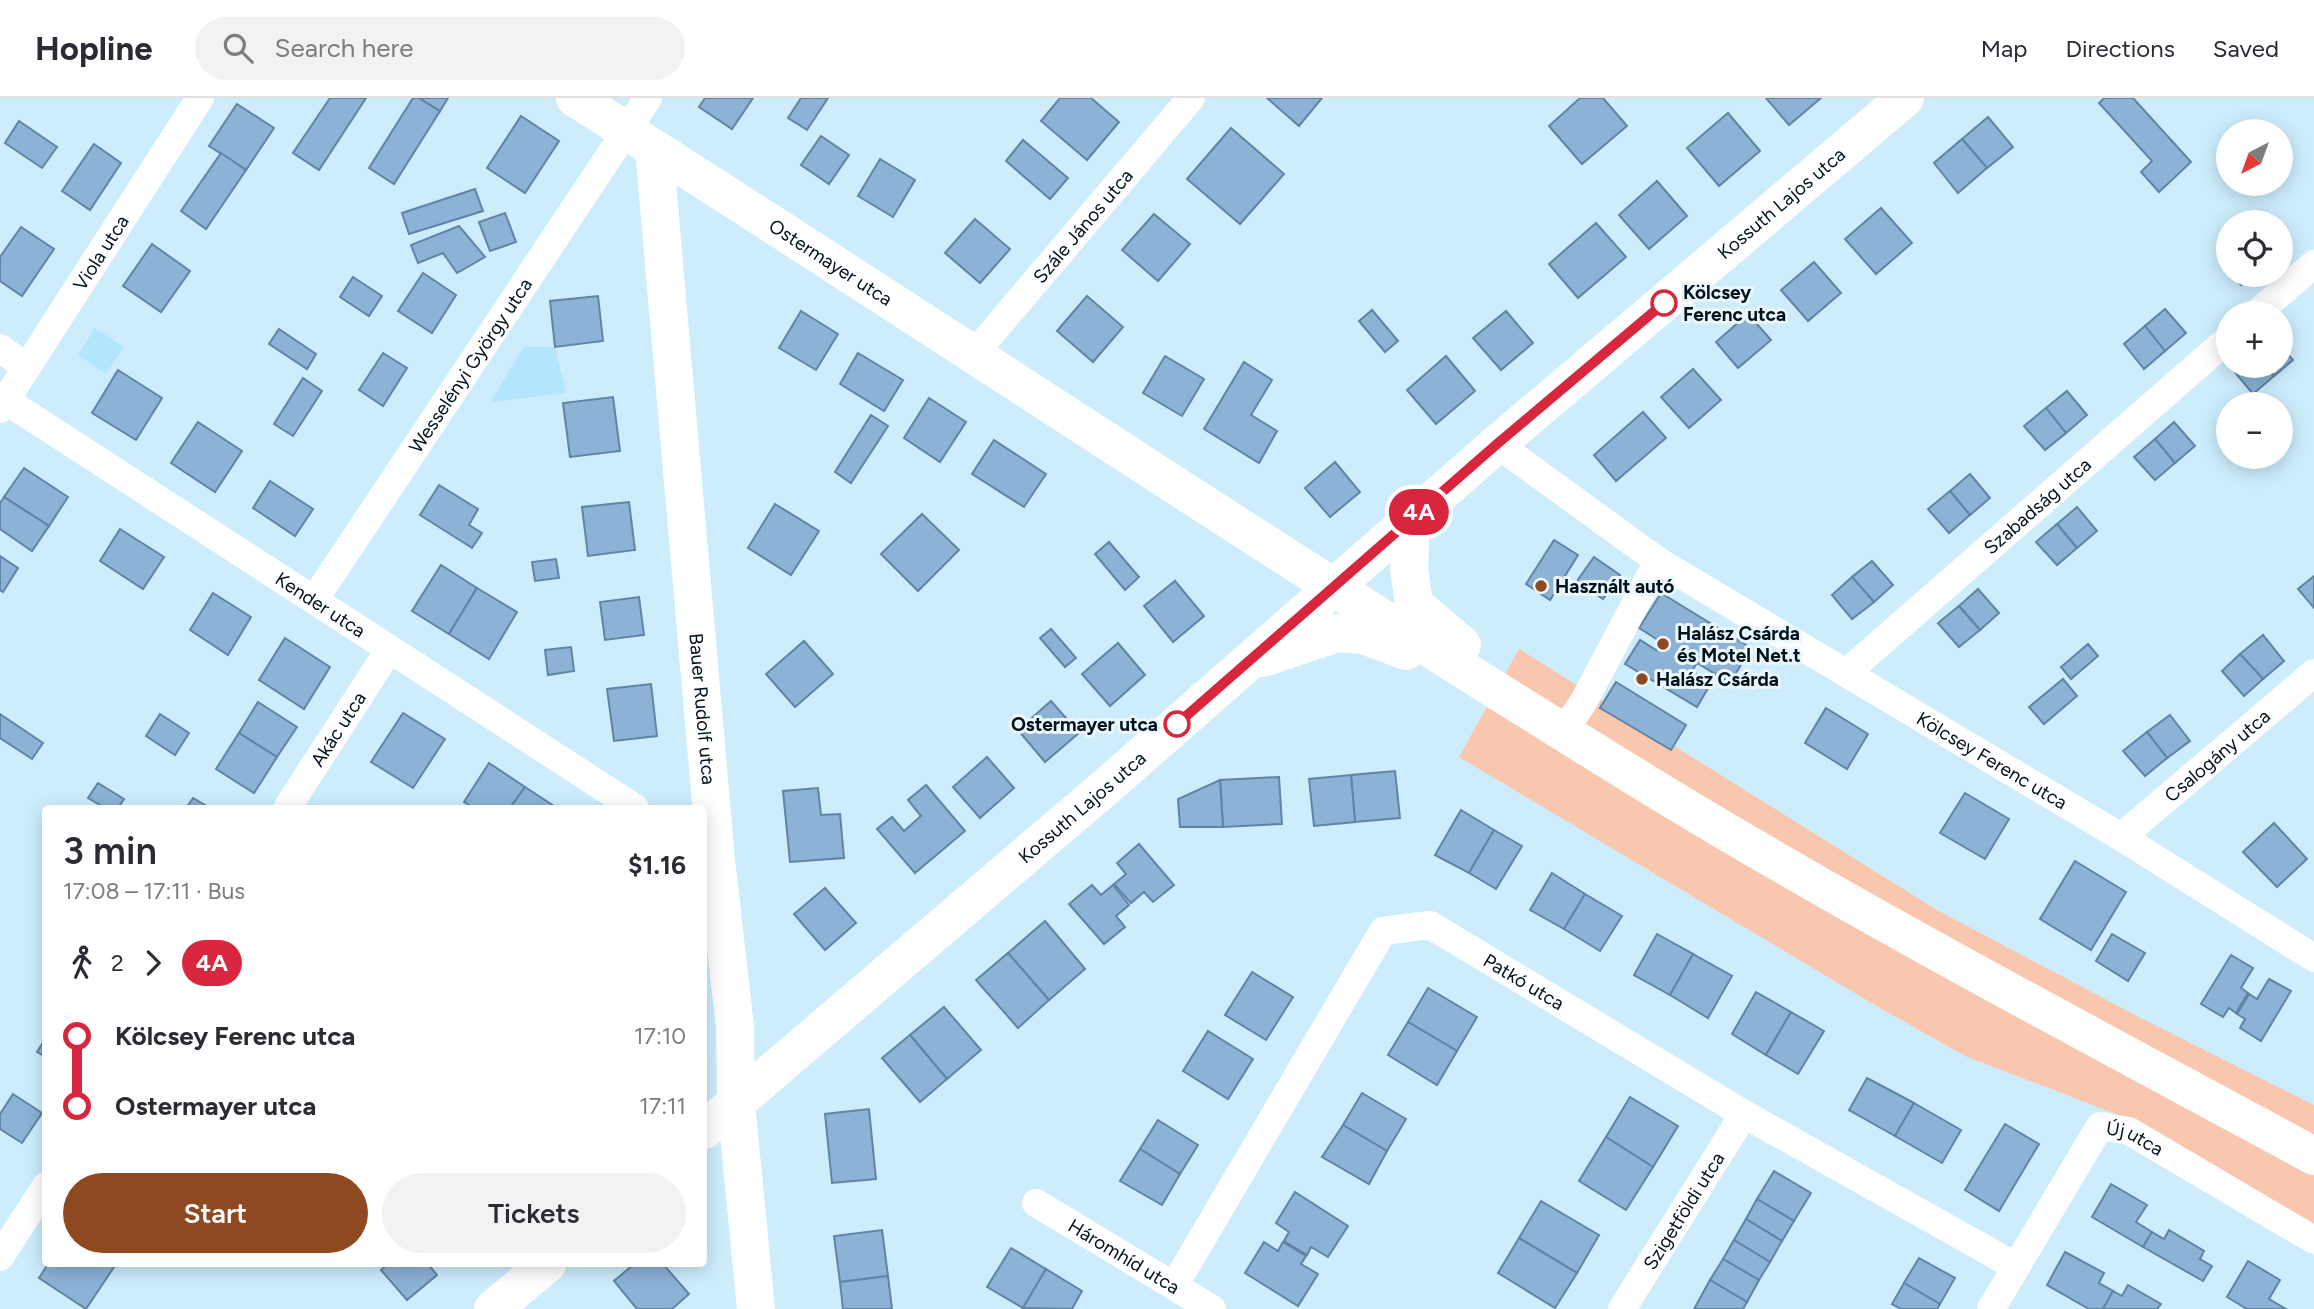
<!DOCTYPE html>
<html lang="en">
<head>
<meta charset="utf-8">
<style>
  :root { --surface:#fff; --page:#f2f2f3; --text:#2b2b33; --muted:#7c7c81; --line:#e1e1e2; --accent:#8f4921 }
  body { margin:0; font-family:Figtree,sans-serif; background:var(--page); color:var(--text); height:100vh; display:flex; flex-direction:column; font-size:26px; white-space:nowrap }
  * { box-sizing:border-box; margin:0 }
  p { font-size:23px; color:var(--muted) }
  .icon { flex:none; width:38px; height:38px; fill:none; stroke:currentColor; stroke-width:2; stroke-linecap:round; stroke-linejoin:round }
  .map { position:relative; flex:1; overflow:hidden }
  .side { position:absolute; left:42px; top:707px; width:665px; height:462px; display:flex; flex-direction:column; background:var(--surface); border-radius:7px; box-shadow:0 4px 18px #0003 }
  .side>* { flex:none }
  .badge { padding:0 14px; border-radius:23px; font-size:24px; line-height:46px }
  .needle { width:46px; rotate:221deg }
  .fabs { position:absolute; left:2216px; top:21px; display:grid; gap:14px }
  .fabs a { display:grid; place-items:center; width:77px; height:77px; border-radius:50%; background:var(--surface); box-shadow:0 4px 18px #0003; font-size:35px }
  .map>.badge { position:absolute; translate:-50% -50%; box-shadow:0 0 0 4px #fff }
  .legs { display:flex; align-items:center; gap:10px; height:77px; padding:0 21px; font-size:23px }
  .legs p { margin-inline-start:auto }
  .summary { display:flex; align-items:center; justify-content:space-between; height:119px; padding:0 21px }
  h1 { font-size:38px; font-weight:600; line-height:52px }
  .action { display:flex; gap:14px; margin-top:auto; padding:14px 21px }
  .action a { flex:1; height:80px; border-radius:42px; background:var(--accent); color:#fff; font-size:28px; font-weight:600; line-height:80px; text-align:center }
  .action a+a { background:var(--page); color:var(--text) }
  ul { padding:0 21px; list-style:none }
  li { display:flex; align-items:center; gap:24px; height:70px; font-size:26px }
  li i { display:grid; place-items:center; width:10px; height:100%; margin:0 9px; background:currentColor }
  li i::after { content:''; width:18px; height:18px; margin:-9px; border:5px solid; border-radius:50%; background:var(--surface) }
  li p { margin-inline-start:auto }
  li:first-child i { background:linear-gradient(#0000 50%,currentColor 0) }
  li:last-child i { background:linear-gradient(currentColor 50%,#0000 0) }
  header { display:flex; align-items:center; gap:42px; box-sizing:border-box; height:98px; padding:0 35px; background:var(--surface); border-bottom:2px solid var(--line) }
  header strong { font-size:33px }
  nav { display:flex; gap:38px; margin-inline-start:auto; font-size:24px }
  .search { width:490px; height:63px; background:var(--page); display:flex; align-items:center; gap:18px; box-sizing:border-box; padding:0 24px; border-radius:38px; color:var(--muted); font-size:26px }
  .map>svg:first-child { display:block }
</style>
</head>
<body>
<header>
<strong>Hopline</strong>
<div class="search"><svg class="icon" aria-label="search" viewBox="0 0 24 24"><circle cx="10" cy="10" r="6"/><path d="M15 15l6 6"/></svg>Search here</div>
<nav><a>Map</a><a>Directions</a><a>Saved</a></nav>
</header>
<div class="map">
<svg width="2314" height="1211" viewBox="0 0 2314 1211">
  <rect width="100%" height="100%" fill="#cdedfd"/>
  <g fill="#b3e5fd">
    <polygon points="95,230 124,249 106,276 78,257"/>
    <polygon points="524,249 555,249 566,295 490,304"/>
  </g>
  <polygon fill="#f9c7ae" points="1519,551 1937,812 2137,918 2314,1007 2314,1131 2129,1021 1965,958 1880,910 1459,659"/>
  <g fill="#8cb2d6" stroke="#6084a6" stroke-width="2">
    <polygon points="330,0 366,0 319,72 293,55"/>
    <polygon points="413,0 419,0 440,13 394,86 369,70"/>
    <polygon points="419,0 448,0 440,13"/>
    <polygon points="705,0 753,0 732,31 699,9"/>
    <polygon points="801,0 828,0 807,32 788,20"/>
    <polygon points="1060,0 1091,0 1119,24 1087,62 1041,23"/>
    <polygon points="1267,0 1322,0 1299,28"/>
    <polygon points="1580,0 1603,0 1627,28 1582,66 1549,28"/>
    <polygon points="1766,0 1821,0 1789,27"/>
    <polygon points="2104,0 2133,0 2191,64 2159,94 2141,74 2152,63 2099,5"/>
    <polygon points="237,6 274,30 246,72 209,48"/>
    <polygon points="1728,15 1760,53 1719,88 1687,50"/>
    <polygon points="521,18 559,43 525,95 487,70"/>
    <polygon points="1988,19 2013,49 1987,70 1962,41"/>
    <polygon points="19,23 57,49 42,70 5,45"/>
    <polygon points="1231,30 1284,76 1240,126 1187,81"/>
    <polygon points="821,38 849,57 829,86 801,67"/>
    <polygon points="1962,41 1987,70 1958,95 1934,65"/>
    <polygon points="1023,42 1068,80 1050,101 1006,63"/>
    <polygon points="94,46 121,65 90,112 62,93"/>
    <polygon points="221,55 246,72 206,131 181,113"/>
    <polygon points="880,61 915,82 893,119 858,98"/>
    <polygon points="1657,83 1687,118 1649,151 1619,117"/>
    <polygon points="475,91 483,113 409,136 402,115"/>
    <polygon points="1881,110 1912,145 1876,176 1845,141"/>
    <polygon points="505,115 516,144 490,153 479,124"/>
    <polygon points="1154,116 1190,146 1158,183 1122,152"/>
    <polygon points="975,121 1010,151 980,185 945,155"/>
    <polygon points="1596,125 1626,159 1578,200 1549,166"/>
    <polygon points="459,128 485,159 457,175 443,155 418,165 411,147"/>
    <polygon points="21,129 54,151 22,198 0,183 0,159"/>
    <polygon points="152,146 190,173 161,214 123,188"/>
    <polygon points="1814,164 1841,195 1808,223 1781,192"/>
    <polygon points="423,175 456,197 432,235 398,213"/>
    <polygon points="2233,177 2253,177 2241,187"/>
    <polygon points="353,179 382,198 369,218 340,199"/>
    <polygon points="598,198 603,243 555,249 550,203"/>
    <polygon points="1087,198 1123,229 1093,264 1057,233"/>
    <polygon points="2165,211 2186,235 2165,253 2145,228"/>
    <polygon points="1372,212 1398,243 1385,254 1359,223"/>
    <polygon points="801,213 838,236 816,272 779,250"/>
    <polygon points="1506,213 1533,245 1501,272 1473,240"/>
    <polygon points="1748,216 1771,242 1738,270 1716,244"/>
    <polygon points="2145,228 2165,253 2144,271 2124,246"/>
    <polygon points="279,231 316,256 307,271 269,246"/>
    <polygon points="2280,248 2293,262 2274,278 2265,268 2280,268"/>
    <polygon points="383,255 407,270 383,308 359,292"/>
    <polygon points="858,255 903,282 884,313 840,286"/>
    <polygon points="1165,258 1204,281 1182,318 1143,295"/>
    <polygon points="1446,258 1475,293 1436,326 1407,292"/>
    <polygon points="1244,264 1272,282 1251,317 1277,333 1259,365 1204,331"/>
    <polygon points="2238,268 2265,268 2274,278 2253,296 2233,272"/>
    <polygon points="1693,271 1721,302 1689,330 1661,299"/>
    <polygon points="118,272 162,300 136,342 92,315"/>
    <polygon points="303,280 322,293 293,338 274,326"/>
    <polygon points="2067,293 2087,317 2066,335 2046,310"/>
    <polygon points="613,299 620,353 570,359 563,305"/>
    <polygon points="929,300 966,324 940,364 904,340"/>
    <polygon points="2046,310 2066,335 2045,352 2024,328"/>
    <polygon points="1643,314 1666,340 1616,383 1594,357"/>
    <polygon points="871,317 888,328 851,385 835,374"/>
    <polygon points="198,324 242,353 215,394 171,365"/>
    <polygon points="2174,324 2195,348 2175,365 2155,341"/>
    <polygon points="2155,341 2175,365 2155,382 2134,359"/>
    <polygon points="994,342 1046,376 1024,409 972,376"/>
    <polygon points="1335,364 1360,394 1330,419 1305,390"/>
    <polygon points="24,370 68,399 49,428 4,399"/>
    <polygon points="1970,376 1990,400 1970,417 1950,393"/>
    <polygon points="270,383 313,411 295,438 253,410"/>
    <polygon points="439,387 478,411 469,427 482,435 472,450 420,417"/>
    <polygon points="1950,393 1970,417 1949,435 1928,411"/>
    <polygon points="4,399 49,428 32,453 0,431 0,405"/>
    <polygon points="629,404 635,452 588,458 582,409"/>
    <polygon points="775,406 819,433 791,477 748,450"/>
    <polygon points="2077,409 2097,433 2077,450 2057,426"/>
    <polygon points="922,416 959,452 918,493 881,456"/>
    <polygon points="2057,426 2077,450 2057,467 2036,444"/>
    <polygon points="120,431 164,459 143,491 100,463"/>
    <polygon points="1554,442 1578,457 1550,502 1526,486"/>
    <polygon points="1109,444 1139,479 1125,492 1095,456"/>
    <polygon points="0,458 18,470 3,494 0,492"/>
    <polygon points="1594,459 1620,477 1603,501 1577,483"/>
    <polygon points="556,461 559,480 535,483 532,464"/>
    <polygon points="1872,463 1893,487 1874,504 1852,479"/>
    <polygon points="441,467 477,490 449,536 412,513"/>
    <polygon points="2314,478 2314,510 2298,491"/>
    <polygon points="1852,479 1874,504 1852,521 1832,497"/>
    <polygon points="1175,483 1204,518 1173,544 1144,508"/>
    <polygon points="477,490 517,514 489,561 449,536"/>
    <polygon points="1978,491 1999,515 1980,532 1959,508"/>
    <polygon points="213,495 251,519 228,557 190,532"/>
    <polygon points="1661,495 1751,550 1730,585 1697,565 1692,573 1711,585 1697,609 1625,566 1640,542 1656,552 1661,544 1639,530"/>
    <polygon points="639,499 644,537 605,542 600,504"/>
    <polygon points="1959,508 1980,532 1959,549 1938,525"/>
    <polygon points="1051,531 1076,560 1065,569 1040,540"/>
    <polygon points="2263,537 2284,563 2263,581 2240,556"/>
    <polygon points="285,540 330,569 304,611 259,582"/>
    <polygon points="804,543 833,576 795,609 766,576"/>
    <polygon points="1118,545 1145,577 1110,608 1082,576"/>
    <polygon points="2088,546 2098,558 2071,581 2061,569"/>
    <polygon points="571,549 574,573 548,577 545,552"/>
    <polygon points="2240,556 2263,581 2244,598 2222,573"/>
    <polygon points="2063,581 2077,598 2044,626 2029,609"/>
    <polygon points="1616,584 1686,627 1671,652 1600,610"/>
    <polygon points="651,586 657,638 614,643 607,591"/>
    <polygon points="1051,603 1079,635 1045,664 1018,632"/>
    <polygon points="258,604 297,629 277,659 239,635"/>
    <polygon points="1826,610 1868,636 1847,671 1805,645"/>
    <polygon points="403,615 445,641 413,690 371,664"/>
    <polygon points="0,616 43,645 32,661 0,640"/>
    <polygon points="160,616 189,635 175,657 146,638"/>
    <polygon points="2170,617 2190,643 2167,660 2147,634"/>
    <polygon points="2147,634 2167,660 2145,678 2123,653"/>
    <polygon points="239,635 277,659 254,695 216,671"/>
    <polygon points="987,659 1014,690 980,720 953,689"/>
    <polygon points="489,665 525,689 510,710 474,710 464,704"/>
    <polygon points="1395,673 1400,720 1355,724 1351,677"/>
    <polygon points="1351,677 1355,724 1314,728 1309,681"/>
    <polygon points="1279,679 1282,726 1223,729 1220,682"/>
    <polygon points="1220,682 1223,729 1180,729 1178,701"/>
    <polygon points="98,685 124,701 118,710 105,710 88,700"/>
    <polygon points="926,687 965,733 915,775 877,731 892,719 904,733 921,718 908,702"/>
    <polygon points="525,689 557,710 510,710"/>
    <polygon points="818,690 821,717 840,716 844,760 790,764 783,693"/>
    <polygon points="1965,695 2009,721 1985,761 1940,735"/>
    <polygon points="193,700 210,710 186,710"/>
    <polygon points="1461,712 1494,732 1469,775 1435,757"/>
    <polygon points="2274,725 2307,761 2277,789 2243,754"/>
    <polygon points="1494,732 1522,748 1496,791 1469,775"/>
    <polygon points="1139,746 1174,787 1153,804 1144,794 1131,805 1114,786 1126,776 1117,765"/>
    <polygon points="2075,763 2126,794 2091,852 2040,821"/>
    <polygon points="1552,775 1585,796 1564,831 1530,812"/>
    <polygon points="1092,787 1101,797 1113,787 1129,807 1116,818 1125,829 1104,846 1069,806"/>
    <polygon points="825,790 856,825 825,852 794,816"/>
    <polygon points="1585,796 1622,818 1600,853 1564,831"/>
    <polygon points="1045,823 1085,871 1049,902 1008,855"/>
    <polygon points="1657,836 1693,856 1670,897 1634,877"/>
    <polygon points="2112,836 2145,855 2128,883 2096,863"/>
    <polygon points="1008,855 1049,902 1018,930 976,882"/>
    <polygon points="1693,856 1732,878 1708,920 1670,897"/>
    <polygon points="2231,857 2253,870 2241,890 2248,895 2236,915 2229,910 2223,919 2201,906"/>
    <polygon points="1252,874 1293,899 1266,942 1225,917"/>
    <polygon points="2269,881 2291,893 2261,943 2240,930 2245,921 2237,916 2249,896 2257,901"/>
    <polygon points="1428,890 1477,919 1457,953 1408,924"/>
    <polygon points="1756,894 1791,914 1766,957 1732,936"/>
    <polygon points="944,909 981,952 947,981 910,937"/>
    <polygon points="1791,914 1824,933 1798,976 1766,957"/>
    <polygon points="1408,924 1457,953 1437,987 1388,957"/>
    <polygon points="1208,933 1253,961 1228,1001 1183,973"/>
    <polygon points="910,937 947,981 920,1004 882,960"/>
    <polygon points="46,940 46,959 37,954"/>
    <polygon points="1867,980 1914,1005 1895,1038 1849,1012"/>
    <polygon points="1362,995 1406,1021 1387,1053 1343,1027"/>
    <polygon points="13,996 42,1015 22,1045 0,1031 0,1016"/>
    <polygon points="1630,999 1678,1028 1653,1069 1606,1039"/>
    <polygon points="1914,1005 1961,1032 1942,1065 1895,1038"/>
    <polygon points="869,1011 876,1081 832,1085 825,1016"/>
    <polygon points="1158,1022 1198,1047 1180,1076 1140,1051"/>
    <polygon points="2005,1026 2039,1046 1999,1113 1965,1092"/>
    <polygon points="1343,1027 1387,1053 1369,1086 1322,1059"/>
    <polygon points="1606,1039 1653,1069 1626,1112 1579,1083"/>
    <polygon points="1140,1051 1180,1076 1162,1107 1120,1083"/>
    <polygon points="1774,1073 1811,1095 1794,1123 1757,1101"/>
    <polygon points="2111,1086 2147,1107 2136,1124 2152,1134 2143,1149 2092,1119"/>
    <polygon points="1295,1094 1348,1128 1328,1159 1311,1149 1307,1157 1284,1143 1289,1134 1276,1125"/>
    <polygon points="1757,1101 1794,1123 1782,1143 1746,1121"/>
    <polygon points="1541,1103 1599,1137 1577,1175 1519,1140"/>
    <polygon points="1746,1121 1782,1143 1770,1164 1734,1142"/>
    <polygon points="882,1132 888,1178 840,1184 834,1138"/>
    <polygon points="2169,1132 2204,1153 2200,1161 2212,1168 2203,1183 2143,1149 2152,1134 2164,1141"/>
    <polygon points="1519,1140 1577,1175 1555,1210 1498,1175"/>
    <polygon points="1734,1142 1770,1164 1759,1182 1723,1161"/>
    <polygon points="1264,1144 1278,1153 1283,1144 1306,1158 1301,1166 1318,1176 1298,1208 1245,1175"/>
    <polygon points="1011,1150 1046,1171 1023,1210 987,1189"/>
    <polygon points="2065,1154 2104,1175 2099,1185 2113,1193 2103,1211 2089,1211 2047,1187"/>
    <polygon points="1919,1160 1955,1180 1940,1206 1904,1185"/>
    <polygon points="1723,1161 1759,1182 1747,1204 1710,1182"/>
    <polygon points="2248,1163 2280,1182 2269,1201 2286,1211 2247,1211 2227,1199"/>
    <polygon points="48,1166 109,1166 114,1169 86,1211 39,1180"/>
    <polygon points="388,1166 428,1166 437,1177 407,1202 381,1172"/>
    <polygon points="634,1166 663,1166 689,1196 672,1211 637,1211 614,1183"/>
    <polygon points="1046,1171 1082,1193 1072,1211 1023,1210"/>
    <polygon points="888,1178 892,1211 843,1211 840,1184"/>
    <polygon points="1710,1182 1747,1204 1743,1211 1694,1211"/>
    <polygon points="1904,1185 1940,1206 1937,1211 1901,1211 1892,1206"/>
    <polygon points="2128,1187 2161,1206 2157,1211 2103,1211 2113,1193 2122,1198"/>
  </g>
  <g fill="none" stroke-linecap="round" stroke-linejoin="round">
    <g stroke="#fff" stroke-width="28">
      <polyline points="2257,215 2314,166"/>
      <polyline points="0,250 25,269"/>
      <path id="s1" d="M974,256L1191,0"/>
      <path id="s2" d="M5,302L635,710"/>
      <path id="s3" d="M0,311L200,0"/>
      <path id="s4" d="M1497,346L1658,463L2121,739L2314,860"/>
      <path id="s5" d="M314,502L648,0"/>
      <path id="s6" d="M1846,575L2228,241"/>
      <polyline points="1564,633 1584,603 1658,463"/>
      <path id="s7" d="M287,710L389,552"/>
      <path id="s8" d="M2121,739L2314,575"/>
      <path id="s9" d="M1036,1105L1212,1211"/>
      <polyline points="0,1159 46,1088"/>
      <path id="s10" d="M1174,1188L1383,833L1430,827L1744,1016L2015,1168"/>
      <path id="s11" d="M1622,1211L1744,1016"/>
      <path id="s12" d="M1991,1211L2100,1028L2129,1033L2314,1142"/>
    </g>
    <g stroke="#fff" stroke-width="38">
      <path id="s13" d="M575,0C941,232 1300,474 1670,700C1880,827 2098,941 2314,1058"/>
      <path id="s14" d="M654,51L716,762L735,929L736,1005L756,1211"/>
      <polyline points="1411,421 1409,470 1414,506 1462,547"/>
      <polyline points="1263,560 1337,535 1363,537 1406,553"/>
      <path id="s15" d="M704,1032L1115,681L1497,346L1905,0"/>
      <polyline points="493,1211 547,1166"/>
    </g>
  </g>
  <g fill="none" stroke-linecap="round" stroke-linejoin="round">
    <g stroke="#fff" stroke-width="16">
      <polyline id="line-1" points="1177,626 1497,346 1664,205"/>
    </g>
    <use href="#line-1" stroke="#d7263d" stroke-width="10"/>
  </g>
  <g fill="#fff" stroke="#d7263d" stroke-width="3.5">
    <circle cx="1664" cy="205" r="12"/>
    <circle cx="1177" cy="626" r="12"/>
  </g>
  <g fill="#8f4921" stroke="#ecf7fc" stroke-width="2.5">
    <circle cx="1541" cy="488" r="7"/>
    <circle cx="1663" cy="546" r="7"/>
    <circle cx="1642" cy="581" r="7"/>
  </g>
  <g text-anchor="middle" stroke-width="6" stroke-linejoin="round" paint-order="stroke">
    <g font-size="19" fill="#00121b" stroke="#ecf7fc">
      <text dy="7" stroke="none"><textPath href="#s15" startOffset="1421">Kossuth Lajos utca</textPath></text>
      <text dy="7" stroke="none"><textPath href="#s1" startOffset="168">Szále János utca</textPath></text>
      <text dy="7" stroke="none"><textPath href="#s3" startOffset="186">Viola utca</textPath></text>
      <text dy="7" stroke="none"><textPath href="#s13" startOffset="304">Ostermayer utca</textPath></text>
      <text dy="7" stroke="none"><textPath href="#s5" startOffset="282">Wesselényi György utca</textPath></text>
      <text dy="7" stroke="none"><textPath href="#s6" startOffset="254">Szabadság utca</textPath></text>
      <text dy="7" stroke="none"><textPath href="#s2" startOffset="376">Kender utca</textPath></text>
      <text dy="7" stroke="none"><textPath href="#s14" startOffset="562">Bauer Rudolf utca</textPath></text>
      <text dy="7" stroke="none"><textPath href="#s7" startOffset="94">Akác utca</textPath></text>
      <text dy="7" stroke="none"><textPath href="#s8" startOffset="126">Csalogány utca</textPath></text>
      <text dy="7" stroke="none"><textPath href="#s4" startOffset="588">Kölcsey Ferenc utca</textPath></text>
      <text dy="7" stroke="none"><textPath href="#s15" startOffset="497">Kossuth Lajos utca</textPath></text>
      <text dy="7" stroke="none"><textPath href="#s10" startOffset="569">Patkó utca</textPath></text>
      <text dy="7" stroke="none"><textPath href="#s12" startOffset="250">Új utca</textPath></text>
      <text dy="7" stroke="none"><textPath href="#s11" startOffset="116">Szigetföldi utca</textPath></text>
      <text dy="7" stroke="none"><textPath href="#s9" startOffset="103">Háromhíd utca</textPath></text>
    </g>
    <g font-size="19" font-weight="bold" fill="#00121b" stroke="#ecf7fc" text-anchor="start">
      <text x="1683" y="201">Kölcsey<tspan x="1683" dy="22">Ferenc utca</tspan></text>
      <text x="1158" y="633" text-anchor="end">Ostermayer utca</text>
    </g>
    <g font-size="19" font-weight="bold" fill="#00121b" stroke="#ecf7fc" text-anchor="start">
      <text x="1555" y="495">Használt autó</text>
      <text x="1677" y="542">Halász Csárda<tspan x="1677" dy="22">és Motel Net.t</tspan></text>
      <text x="1656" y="588">Halász Csárda</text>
    </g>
  </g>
</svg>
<div class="fabs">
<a><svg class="needle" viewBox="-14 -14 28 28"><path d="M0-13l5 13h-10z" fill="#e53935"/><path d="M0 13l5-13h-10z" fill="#7c7c81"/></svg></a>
<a><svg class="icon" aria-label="locate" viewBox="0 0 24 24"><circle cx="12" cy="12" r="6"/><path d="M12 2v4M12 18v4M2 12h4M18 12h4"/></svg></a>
<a>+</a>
<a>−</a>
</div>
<b class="badge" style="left:1419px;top:414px;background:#d7263d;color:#fff">4A</b>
<section class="side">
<div class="summary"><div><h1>3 min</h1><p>17:08 – 17:11 · Bus</p></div><b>$1.16</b></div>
<div class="legs"><svg class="icon" aria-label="walk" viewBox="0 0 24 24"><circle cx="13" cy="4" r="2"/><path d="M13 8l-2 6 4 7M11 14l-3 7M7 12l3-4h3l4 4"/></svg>2<svg class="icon" aria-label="forward" viewBox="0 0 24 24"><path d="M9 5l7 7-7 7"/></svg><b class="badge" style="background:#d7263d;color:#fff">4A</b></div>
<ul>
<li><i style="color:#d7263d"></i><b>Kölcsey Ferenc utca</b><p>17:10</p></li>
<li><i style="color:#d7263d"></i><b>Ostermayer utca</b><p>17:11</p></li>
</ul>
<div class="action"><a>Start</a><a>Tickets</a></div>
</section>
</div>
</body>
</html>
